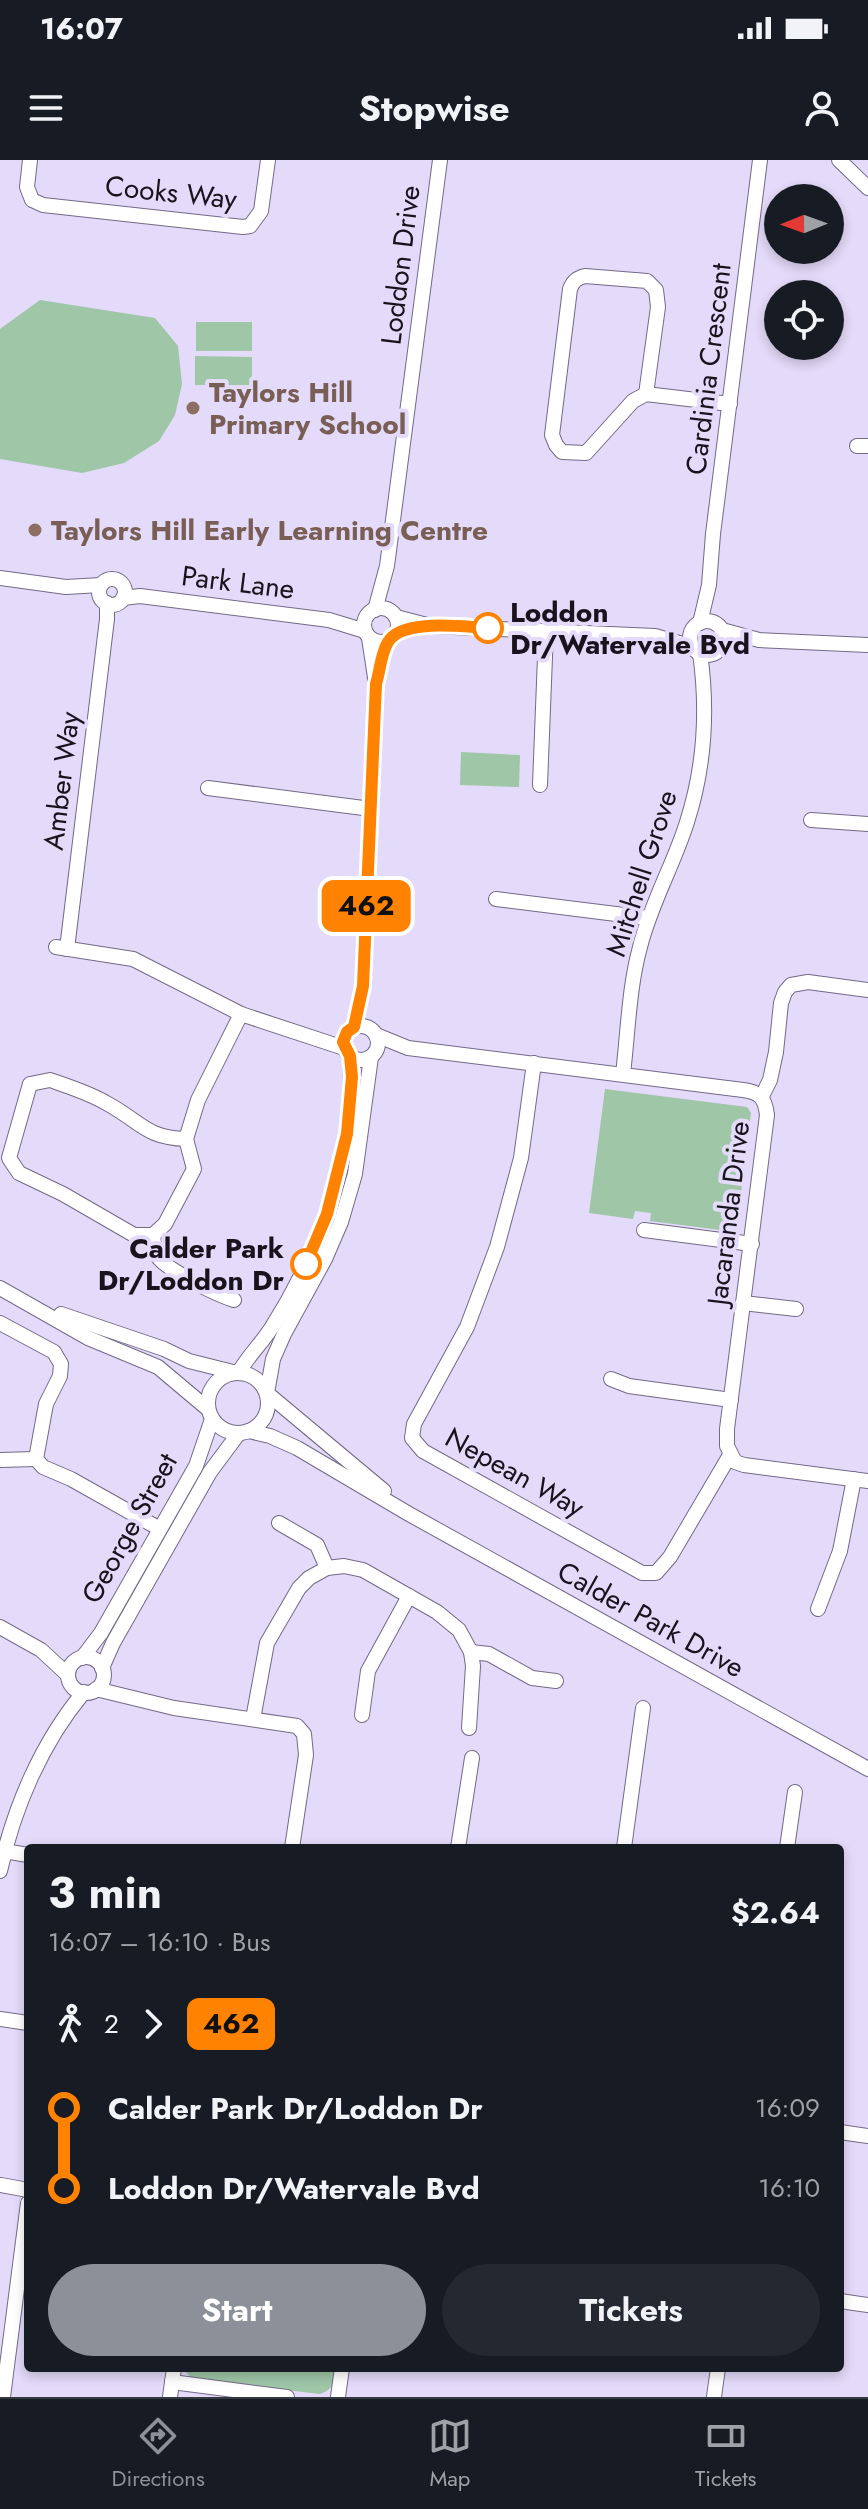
<!DOCTYPE html>
<html lang="en">
<head>
<meta charset="utf-8">
<style>
  :root { --surface:#171b24; --page:#242831; --text:#f1f3f6; --muted:#9ea1a6; --line:#363941; --accent:#8c9099 }
  body { margin:0; font-family:Jost,sans-serif; background:var(--page); color:var(--text); height:100vh; display:flex; flex-direction:column; font-size:30px; white-space:nowrap }
  * { box-sizing:border-box; margin:0 }
  p { font-size:26px; color:var(--muted) }
  .icon { flex:none; width:44px; height:44px; fill:none; stroke:currentColor; stroke-width:2; stroke-linecap:round; stroke-linejoin:round }
  .map { position:relative; flex:1; overflow:hidden }
  .panel { position:absolute; left:24px; top:1684px; width:820px; height:528px; display:flex; flex-direction:column; background:var(--surface); border-radius:8px; box-shadow:0 4px 12px #0003 }
  .panel>* { flex:none }
  .badge { padding:0 16px; border-radius:12px; font-size:28px; line-height:52px }
  .needle { width:52px; rotate:269deg }
  .tools { position:absolute; left:764px; top:24px; display:grid; gap:16px }
  .tools a { display:grid; place-items:center; width:80px; height:80px; border-radius:50%; background:var(--surface); box-shadow:0 4px 12px #0003; font-size:40px }
  .map>.badge { position:absolute; translate:-50% -50%; box-shadow:0 0 0 4px #fff }
  .legs { display:flex; align-items:center; gap:12px; height:88px; padding:0 24px; font-size:26px }
  .legs p { margin-inline-start:auto }
  .headline { display:flex; align-items:center; justify-content:space-between; height:136px; padding:0 24px }
  h1 { font-size:44px; font-weight:700; line-height:60px }
  .action { display:flex; gap:16px; margin-top:auto; padding:16px 24px }
  .action a { flex:1; height:92px; border-radius:48px; background:var(--accent); color:#fff; font-size:32px; font-weight:700; line-height:92px; text-align:center }
  .action a+a { background:var(--page); color:var(--text) }
  ul { padding:0 24px; list-style:none }
  li { display:flex; align-items:center; gap:28px; height:80px; font-size:30px }
  li i { display:grid; place-items:center; width:12px; height:100%; margin:0 10px; background:currentColor }
  li i::after { content:''; width:20px; height:20px; margin:-10px; border:6px solid; border-radius:50%; background:var(--surface) }
  li p { margin-inline-start:auto }
  li:first-child i { background:linear-gradient(#0000 50%,currentColor 0) }
  li:last-child i { background:linear-gradient(currentColor 50%,#0000 0) }
  .status { display:flex; justify-content:space-between; align-items:center; height:56px; padding:0 40px; background:var(--surface); direction:ltr }
  .status svg { height:22px; fill:currentColor }
  header { display:flex; justify-content:space-between; align-items:center; height:104px; padding:0 24px; background:var(--surface); font-size:36px; font-weight:700 }
  .dock { display:flex; justify-content:space-around; align-items:center; height:112px; border-top:2px solid var(--line); background:var(--surface); font-size:22px; color:var(--muted) }
  .dock a { display:grid; justify-items:center; gap:4px }
  .dock .active { color:var(--accent) }
  .map>svg:first-child { display:block }
</style>
</head>
<body>
<div class="status"><b>16:07</b><svg viewBox="0 0 49 12"><path d="M0 12V9h3v3zM5 12V6h3v6zM10 12V3h3v9zM15 12V0h3v12zM26 1h20v11H26zM47 4h2v5h-2z"/></svg></div>
<header><svg class="icon" aria-label="menu" viewBox="0 0 24 24"><path d="M4 6h16M4 12h16M4 18h16"/></svg>Stopwise<svg class="icon" aria-label="person" viewBox="0 0 24 24"><circle cx="12" cy="8" r="4"/><path d="M4 21q1-7 8-7t8 7"/></svg></header>
<div class="map">
<svg width="868" height="2237" viewBox="0 0 868 2237">
  <rect width="100%" height="100%" fill="#e4daf9"/>
  <g fill="#9ec6a7">
    <polygon points="40,140 155,158 178,186 182,224 175,255 159,281 124,303 82,313 0,299 0,169"/>
    <rect x="196" y="162" width="56" height="29"/>
    <polygon points="195,196 252,197 252,225 195,225"/>
    <polygon points="461,592 520,595 519,627 460,625"/>
    <polygon points="605,929 747,947 751,953 736,1072 650,1061 651,1053 635,1051 633,1059 589,1053"/>
    <path d="M182,2208H337C335,2222 334,2229 320,2234L192,2219Z"/>
  </g>
  <g fill="none" stroke-linecap="round" stroke-linejoin="round">
    <g stroke="#736a86" stroke-width="16">
      <g id="minor">
        <polyline points="30,0 27,27 32,40 43,45 243,67 250,66 261,51 268,0"/>
        <polyline points="839,0 868,28"/>
        <path d="M646,234L658,147L656,130L647,121L585,116C577,118 573,121 570,129L552,275L556,285L562,292L586,293L633,241L646,234L730,244"/>
        <polyline points="857,286 868,286"/>
        <polyline points="0,418 66,427 101,425"/>
        <circle cx="112" cy="432" r="13"/>
        <polyline points="123,438 140,436 329,460 365,471"/>
        <circle cx="381" cy="465" r="17"/>
        <polyline points="375,450 387,406 440,0"/>
        <polyline points="396,457 431,466 655,476 693,487"/>
        <circle cx="707" cy="478" r="17"/>
        <polyline points="700,463 709,425 713,374 760,0"/>
        <polyline points="722,470 759,480 868,485"/>
        <polyline points="540,625 546,471"/>
        <polyline points="208,628 371,649"/>
        <polyline points="811,660 868,664"/>
        <polyline points="496,739 648,758"/>
        <polyline points="56,787 133,799 241,854 344,888"/>
        <polyline points="67,789 107,459 107,443"/>
        <circle cx="361" cy="883" r="17"/>
        <polyline points="354,867 363,826 371,649 376,524 369,478"/>
        <path d="M376,875L408,888L743,930C760,932 765,938 767,955L727,1269V1286L735,1302L744,1305L868,1321"/>
        <polyline points="534,903 521,998 497,1087 467,1167 414,1264 412,1278 423,1291 642,1413 656,1413 670,1397 730,1295"/>
        <path d="M623,914C628,872 629,827 640,787C651,743 674,704 687,662C705,606 708,550 700,493"/>
        <path d="M50,920C70,927 90,933 108,944C141,962 146,978 186,979L194,1009L165,1064L153,1075H134L63,1034L19,1013L9,998L30,924Z"/>
        <polyline points="762,936 770,920 776,892 781,843 785,832 791,825 808,822 868,830"/>
        <polyline points="186,979 198,940 241,854"/>
        <polyline points="644,1070 752,1084"/>
        <path d="M153,1075C154,1081 154,1089 156,1094C163,1109 218,1135 234,1140"/>
        <polyline points="0,1128 88,1178 158,1207 208,1249"/>
        <polyline points="743,1143 796,1149"/>
        <polyline points="61,1154 164,1189 189,1201 233,1212"/>
        <polyline points="0,1163 54,1192 61,1204 60,1216 46,1244 36,1299 43,1307 71,1319 160,1369"/>
        <path d="M239,1212C248,1196 262,1183 272,1167C322,1088 357,991 350,896"/>
        <circle cx="238" cy="1243" r="30"/>
        <polyline points="611,1219 629,1226 731,1240"/>
        <polyline points="267,1233 273,1199 284,1174 325,1099 341,1062 355,1014 371,897"/>
        <polyline points="268,1234 384,1331"/>
        <polyline points="249,1271 270,1276 297,1288 409,1354 868,1609"/>
        <polyline points="0,1300 36,1299"/>
        <polyline points="279,1363 317,1385 327,1408"/>
        <polyline points="818,1449 840,1391 854,1319"/>
        <polyline points="0,1467 41,1490 68,1515"/>
        <polyline points="471,1492 489,1494 532,1518 556,1521"/>
        <circle cx="86" cy="1515" r="18"/>
        <polyline points="82,1498 101,1473 196,1306 212,1259"/>
        <polyline points="102,1508 113,1483 210,1312 239,1273"/>
        <polyline points="96,1529 174,1548 297,1566 304,1574 306,1595 292,1688"/>
        <polyline points="362,1555 368,1511 409,1436"/>
        <polyline points="253,1559 267,1483 299,1428 309,1418 327,1408 344,1406 363,1410 437,1452 459,1470 471,1492 473,1506 469,1568"/>
        <polyline points="458,1688 472,1598"/>
        <polyline points="624,1688 643,1548"/>
        <polyline points="787,1688 795,1632"/>
        <polyline points="4,1691 28,1695"/>
        <path d="M0,1711C14,1647 42,1582 84,1532"/>
        <polyline points="0,1859 28,1863"/>
        <polyline points="840,1972 868,1976"/>
        <polyline points="1,2025 28,2030"/>
        <polyline points="840,2141 868,2145"/>
        <polyline points="172,2222 287,2237"/>
        <polyline points="3,2237 28,2043"/>
        <polyline points="170,2237 174,2208"/>
        <polyline points="338,2237 342,2208"/>
        <polyline points="714,2237 718,2208"/>
      </g>
    </g>
    <use href="#minor" stroke="#fff" stroke-width="14"/>
  </g>
  <g fill="none" stroke-linecap="round" stroke-linejoin="round">
    <g stroke="#fff" stroke-width="18">
      <path id="line-1" d="M306,1104L327,1054L347,974L352,917L350,896L343,882L347,872L354,867L363,826L376,524C380,511 381,493 388,482C402,458 463,467 488,468"/>
    </g>
    <use href="#line-1" stroke="#ff8200" stroke-width="12"/>
  </g>
  <g fill="#8d6e63" stroke="#e4daf9" stroke-width="3">
    <circle cx="193" cy="248" r="8"/>
    <circle cx="35" cy="370" r="8"/>
  </g>
  <g fill="#fff" stroke="#ff8200" stroke-width="4">
    <circle cx="488" cy="468" r="14"/>
    <circle cx="306" cy="1104" r="14"/>
  </g>
  <g text-anchor="middle" stroke-width="8" stroke-linejoin="round" paint-order="stroke">
    <g font-size="28" fill="#17141e" stroke="#e4daf9">
      <text transform="translate(171 32) rotate(6)" y="10">Cooks Way</text>
      <text transform="translate(400 105) rotate(-83)" y="10">Loddon Drive</text>
      <text transform="translate(708 209) rotate(-83)" y="10">Cardinia Crescent</text>
      <text transform="translate(238 422) rotate(7)" y="10">Park Lane</text>
      <text transform="translate(61 621) rotate(-83)" y="10">Amber Way</text>
      <text transform="translate(641 713) rotate(-72)" y="10">Mitchell Grove</text>
      <text transform="translate(728 1053) rotate(-83)" y="10">Jacaranda Drive</text>
      <text transform="translate(515 1312) rotate(29)" y="10">Nepean Way</text>
      <text transform="translate(129 1368) rotate(-61)" y="10">George Street</text>
      <text transform="translate(651 1459) rotate(29)" y="10">Calder Park Drive</text>
    </g>
    <g font-size="28" font-weight="bold" fill="#785e54" stroke="#e4daf9" text-anchor="start">
      <text x="209" y="242">Taylors Hill<tspan x="209" dy="32">Primary School</tspan></text>
      <text x="51" y="380">Taylors Hill Early Learning Centre</text>
    </g>
    <g font-size="28" font-weight="bold" fill="#17141e" stroke="#e4daf9" text-anchor="start">
      <text x="510" y="462">Loddon<tspan x="510" dy="32">Dr/Watervale Bvd</tspan></text>
      <text x="284" y="1098" text-anchor="end">Calder Park<tspan x="284" dy="32">Dr/Loddon Dr</tspan></text>
    </g>
  </g>
</svg>
<div class="tools">
<a><svg class="needle" viewBox="-14 -14 28 28"><path d="M0-13l5 13h-10z" fill="#e53935"/><path d="M0 13l5-13h-10z" fill="#9ea1a6"/></svg></a>
<a><svg class="icon" aria-label="locate" viewBox="0 0 24 24"><circle cx="12" cy="12" r="6"/><path d="M12 2v4M12 18v4M2 12h4M18 12h4"/></svg></a>
</div>
<b class="badge" style="left:366px;top:746px;background:#ff8200;color:#111">462</b>
<section class="panel">
<div class="headline"><div><h1>3 min</h1><p>16:07 – 16:10 · Bus</p></div><b>$2.64</b></div>
<div class="legs"><svg class="icon" aria-label="walk" viewBox="0 0 24 24"><circle cx="13" cy="4" r="2"/><path d="M13 8l-2 6 4 7M11 14l-3 7M7 12l3-4h3l4 4"/></svg>2<svg class="icon" aria-label="forward" viewBox="0 0 24 24"><path d="M9 5l7 7-7 7"/></svg><b class="badge" style="background:#ff8200;color:#111">462</b></div>
<ul>
<li><i style="color:#ff8200"></i><b>Calder Park Dr/Loddon Dr</b><p>16:09</p></li>
<li><i style="color:#ff8200"></i><b>Loddon Dr/Watervale Bvd</b><p>16:10</p></li>
</ul>
<div class="action"><a>Start</a><a>Tickets</a></div>
</section>
</div>
<nav class="dock">
<a class="active"><svg class="icon" aria-label="directions" viewBox="0 0 24 24"><path d="M12 3l9 9-9 9-9-9zM9 14v-3h6M13 9l2 2-2 2"/></svg>Directions</a>
<a><svg class="icon" aria-label="map" viewBox="0 0 24 24"><path d="M3 6l6-2 6 2 6-2v14l-6 2-6-2-6 2zM9 4v14M15 6v14"/></svg>Map</a>
<a><svg class="icon" aria-label="tickets" viewBox="0 0 24 24"><path d="M3 7h18v10H3zM15 7v10"/></svg>Tickets</a>
</nav>
</body>
</html>
